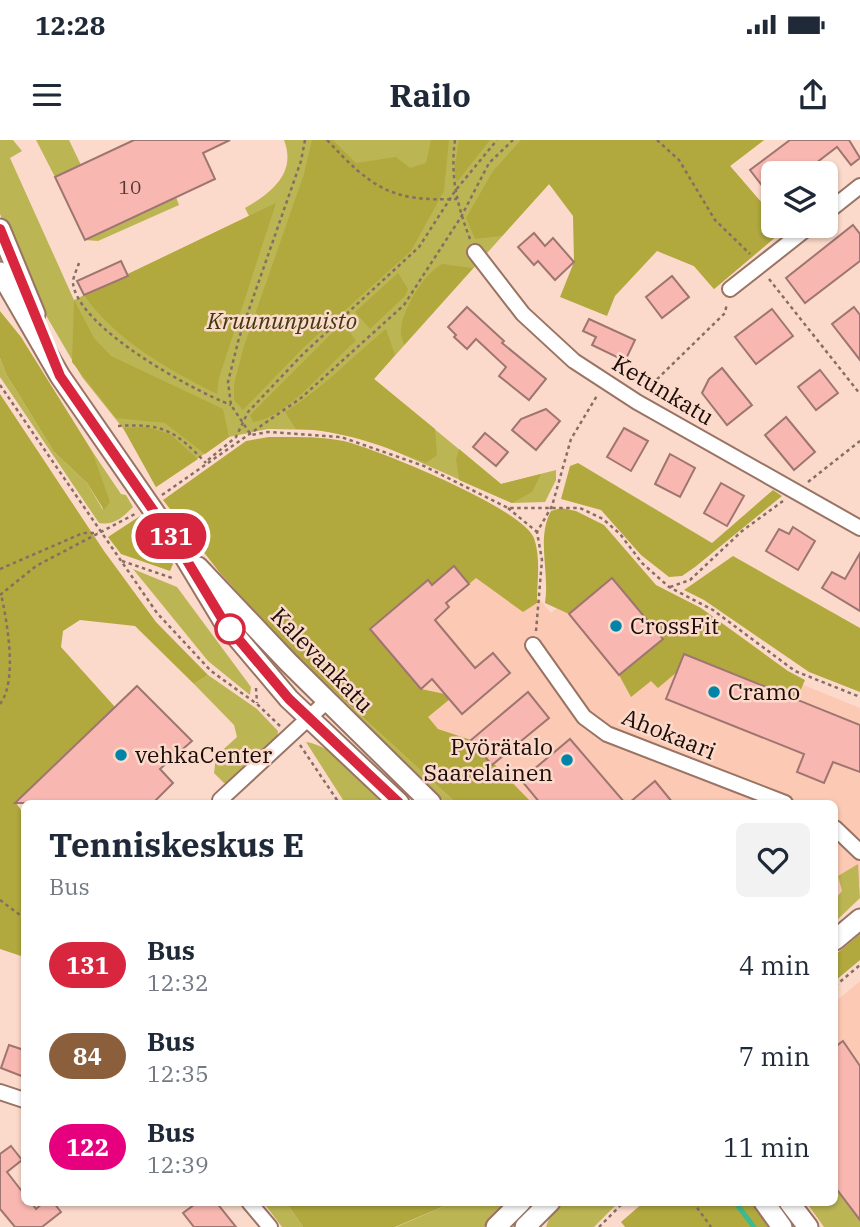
<!DOCTYPE html>
<html lang="en">
<head>
<meta charset="utf-8">
<style>
  :root { --surface:#fff; --page:#f2f2f3; --text:#1f2937; --muted:#747a83 }
  body { margin:0; font-family:"IBM Plex Serif",serif; background:var(--page); color:var(--text); height:100vh; display:flex; flex-direction:column; font-size:26px; white-space:nowrap }
  * { box-sizing:border-box; margin:0 }
  p { font-size:23px; color:var(--muted) }
  .icon { flex:none; width:38px; height:38px; fill:none; stroke:currentColor; stroke-width:2; stroke-linecap:round; stroke-linejoin:round }
  .map { position:relative; flex:1; overflow:hidden }
  .details { position:absolute; left:21px; top:660px; width:817px; height:406px; display:flex; flex-direction:column; background:var(--surface); border-radius:10px; box-shadow:0 2px 5px #0004 }
  .details>* { flex:none }
  .badge { padding:0 14px; border-radius:23px; font-size:24px; line-height:46px }
  .buttons { position:absolute; left:761px; top:21px; display:grid; gap:14px }
  .buttons a { display:grid; place-items:center; width:77px; height:77px; border-radius:10px; background:var(--surface); box-shadow:0 2px 5px #0004; font-size:35px }
  .map>.badge { position:absolute; translate:-50% -50%; box-shadow:0 0 0 4px #fff }
  .round { display:grid; place-items:center; flex:none; width:74px; height:74px; border-radius:10px; background:var(--page) }
  .overview { display:flex; align-items:center; justify-content:space-between; height:119px; padding:0 28px }
  h1 { font-size:33px; font-weight:700; line-height:52px }
  ul { padding:0; list-style:none }
  li { display:flex; align-items:center; gap:21px; height:91px; padding:0 28px }
  li div { flex:1 }
  li b { display:block; font-size:26px }
  li em { font-style:normal }
  li .badge { min-width:77px; font-weight:700; text-align:center }
  .status { display:flex; justify-content:space-between; align-items:center; height:49px; padding:0 35px; background:var(--surface); direction:ltr }
  .status svg { height:19px; fill:currentColor }
  header { display:flex; justify-content:space-between; align-items:center; height:91px; padding:0 28px; background:var(--surface); font-size:32px; font-weight:700 }
  .map>svg:first-child { display:block }
</style>
</head>
<body>
<div class="status"><b>12:28</b><svg viewBox="0 0 49 12"><path d="M0 12V9h3v3zM5 12V6h3v6zM10 12V3h3v9zM15 12V0h3v12zM26 1h20v11H26zM47 4h2v5h-2z"/></svg></div>
<header><svg class="icon" aria-label="menu" viewBox="0 0 24 24"><path d="M4 6h16M4 12h16M4 18h16"/></svg>Railo<svg class="icon" aria-label="share" viewBox="0 0 24 24"><path d="M12 15V3M7 8l5-5 5 5M5 13v7h14v-7"/></svg></header>
<div class="map">
<svg width="860" height="1087" viewBox="0 0 860 1087">
  <rect width="100%" height="100%" fill="#fcdacb"/>
  <g fill="#fccab4">
    <polygon points="451,404 523,472 540,460 551,473 611,422 684,496 860,568 860,743 835,763 835,663 494,663 340,490"/>
    <polygon points="860,841 860,1087 835,1057 835,862"/>
  </g>
  <g fill="#bcb554">
    <path d="M0,0H13L22,11L10,18L74,160L249,76L245,68C271,53 297,33 284,0H764L730,26L773,76L774,86H782L785,89L714,149L694,126L610,91L549,44L374,239L501,344L556,330V340L545,362L512,363L372,301L319,290L268,289L229,297L156,347L126,292L82,237L37,160L0,74Z"/>
    <polygon points="36,0 69,0 81,25 55,37"/>
    <polygon points="176,57 179,65 98,101 85,100"/>
    <path d="M0,218L6,234L54,312L87,343L103,370L92,311L121,354L126,355L133,367C123,377 114,386 99,383L0,237Z"/>
    <polygon points="133,429 177,447 251,547 250,555 208,521"/>
    <polygon points="300,520 456,663 446,663"/>
    <polygon points="208,535 257,569 278,591 277,599 230,643 224,643 214,633 216,616 237,597 234,585 194,544"/>
    <path d="M306,602C336,606 362,643 384,663H345Z"/>
    <polygon points="858,724 860,758 835,782 835,759 842,751 838,736"/>
    <polygon points="835,1047 860,1080 860,1087 824,1087 806,1062 835,1062"/>
    <polygon points="263,1062 286,1062 303,1087 282,1087"/>
    <polygon points="454,1062 509,1062 484,1087 396,1087"/>
    <polygon points="562,1062 619,1062 594,1087 546,1087 550,1076"/>
  </g>
  <g fill="#b1a93e">
    <polygon points="312,0 333,0 356,23 396,17 410,28 426,23 431,0 449,0 444,51 411,111 304,207 243,270 234,260 234,244 244,206 304,34"/>
    <polygon points="459,0 490,0 457,42 454,30"/>
    <polygon points="521,0 764,0 730,26 773,76 774,86 782,86 785,89 714,149 694,126 657,111 615,156 607,176 560,157 574,122 573,76 549,44 502,96 475,99 466,78 493,31"/>
    <path d="M276,63L219,238L217,254C169,230 115,200 84,155Z"/>
    <path d="M442,124L473,128L404,205C403,200 400,194 401,189C403,168 424,134 442,124Z"/>
    <polygon points="398,133 408,149 405,156 370,189 355,172"/>
    <polygon points="74,160 94,198 111,216 223,269 229,297 205,314 165,283 116,278 72,222"/>
    <polygon points="0,171 21,197 92,311 110,362 104,370 87,343 54,312 6,234 0,218"/>
    <path d="M343,182L356,201C328,224 289,277 253,282L250,275Z"/>
    <path d="M386,189L395,215L374,239L435,289L437,315L426,323C383,306 343,290 296,289L285,272C321,250 353,216 386,189Z"/>
    <polygon points="0,254 104,411 156,482 208,535 194,544 135,486 80,480 63,491 61,507 115,567 16,663 24,674 24,817 0,809"/>
    <polygon points="146,287 170,294 198,319 156,347 123,288"/>
    <path d="M269,297C293,297 320,296 344,301C379,310 522,368 534,398C541,418 537,442 537,463L523,472L476,438L469,444L454,427L432,445L427,441L370,490L421,549L445,554L450,559L428,577L438,589L471,600L532,663H456L300,520L220,433L163,360L246,301Z"/>
    <polygon points="459,309 501,344 541,334 532,352 512,363 459,340 456,319"/>
    <polygon points="578,323 712,403 773,350 782,356 695,427 682,436 669,437 641,415 601,370 561,359 570,326"/>
    <path d="M561,368L576,371L604,385L656,445L701,468L788,531L805,540L796,561L677,532L658,548L651,541L631,557L619,535L662,498L613,439L569,474L545,463C550,432 536,399 551,371Z"/>
    <polygon points="140,376 173,424 170,431 121,414 108,397"/>
    <polygon points="733,416 860,488 860,552 809,532 704,460 684,450"/>
    <polygon points="860,794 860,820 835,841 835,815"/>
    <polygon points="286,1062 454,1062 395,1087 303,1087"/>
    <polygon points="644,1062 752,1062 769,1087 625,1087 621,1082"/>
  </g>
  <g fill="none" stroke-linecap="round" stroke-linejoin="round">
    <polyline stroke="#3fba8e" stroke-width="5" points="735,1062 754,1087"/>
  </g>
  <g fill="#f8b8b1" stroke="#9f7570" stroke-width="2">
    <polygon points="134,0 230,0 203,13 215,39 85,100 55,37"/>
    <polygon points="790,0 849,0 860,18 851,25 837,7 803,33 774,33 774,61 750,30"/>
    <polygon points="853,85 860,94 860,121 805,163 786,138"/>
    <polygon points="534,93 545,106 553,98 574,122 555,140 538,121 534,125 518,107"/>
    <polygon points="121,121 128,136 84,155 77,141"/>
    <polygon points="672,136 689,157 662,178 646,157"/>
    <polygon points="467,167 504,201 502,203 546,239 529,260 499,236 506,227 476,199 467,209 454,197 456,195 448,187"/>
    <polygon points="854,167 860,175 860,220 832,184"/>
    <polygon points="772,169 793,196 756,224 735,197"/>
    <polygon points="589,179 635,200 625,221 592,205 596,197 583,191"/>
    <polygon points="722,228 752,265 727,285 702,253 709,239"/>
    <polygon points="820,230 838,253 816,270 798,247"/>
    <polygon points="546,269 560,281 536,310 512,290 521,279"/>
    <polygon points="786,277 815,312 794,330 765,295"/>
    <polygon points="624,288 648,301 631,331 607,317"/>
    <polygon points="485,293 508,312 496,326 473,307"/>
    <polygon points="670,314 695,328 680,357 655,344"/>
    <polygon points="721,343 744,356 727,386 704,373"/>
    <polygon points="793,387 815,401 798,430 766,411 779,389 789,394"/>
    <polygon points="860,413 860,471 822,448 832,432 845,439"/>
    <polygon points="454,426 469,444 446,463 449,467 435,480 475,528 493,513 510,533 462,574 432,539 421,549 370,489 428,440 432,445"/>
    <polygon points="612,438 663,499 619,535 569,474"/>
    <polygon points="684,514 860,585 860,632 833,622 824,643 797,632 804,614 666,559"/>
    <polygon points="137,546 192,601 160,629 173,643 153,663 15,663"/>
    <polygon points="528,552 549,578 492,625 471,600"/>
    <polygon points="570,599 625,663 540,663 521,640"/>
    <polygon points="655,641 673,663 629,663"/>
    <polygon points="843,901 860,926 860,1080 835,1047 835,907"/>
    <polygon points="9,905 24,910 24,937 1,928"/>
    <polygon points="11,1006 22,1020 7,1032 24,1054 24,1062 31,1062 36,1069 44,1062 53,1062 61,1072 42,1087 15,1087 0,1069 0,1014"/>
    <polygon points="198,1062 216,1062 236,1087 194,1087 183,1073"/>
  </g>
  <g fill="none" stroke-linecap="round" stroke-linejoin="round">
    <g stroke="#997363" stroke-width="18">
      <g id="street">
        <polyline points="826,73 860,46"/>
        <polyline points="475,112 523,174 574,221 637,262 860,388"/>
        <polyline points="730,149 810,86"/>
        <polyline points="533,505 584,577 607,594 785,663"/>
        <polyline points="220,660 327,561"/>
        <polyline points="835,688 860,712"/>
        <polyline points="0,952 24,960"/>
        <polyline points="249,1062 270,1087"/>
      </g>
    </g>
    <g stroke="#997363" stroke-width="23">
      <g id="secondary">
        <polyline points="0,89 35,174"/>
        <polyline points="0,132 60,236 180,409 224,482 289,559 399,663"/>
        <polyline points="198,427 288,522 431,663"/>
        <polyline points="835,800 860,779"/>
        <polyline points="764,1062 782,1087"/>
        <polyline points="789,1062 808,1087"/>
        <polyline points="496,1087 521,1062"/>
        <polyline points="525,1087 550,1062"/>
      </g>
    </g>
    <g stroke="#866e64" stroke-width="2.5" stroke-dasharray="3.5 3.5" stroke-linecap="butt">
      <polyline points="305,0 301,21 239,198 228,242 231,265 251,295 268,292 341,297 424,326 508,368 580,368 603,379 620,394 642,423 669,447 713,470 795,531 860,557"/>
      <path d="M327,0C371,47 390,62 457,59"/>
      <path d="M455,0C450,36 457,65 470,99"/>
      <polyline points="657,0 679,20 715,80 750,114"/>
      <path d="M79,123C77,129 73,137 73,143C78,188 192,250 231,265"/>
      <polyline points="769,139 860,254"/>
      <polyline points="0,245 157,473 211,531 257,564 280,586"/>
      <polyline points="647,249 725,173 727,163"/>
      <path d="M118,286C164,283 175,291 206,323"/>
      <polyline points="208,320 236,297 248,272 303,214 419,107 455,51 497,0"/>
      <polyline points="808,342 860,301"/>
      <polyline points="162,355 301,258 404,165 461,77 489,23 513,0"/>
      <polyline points="508,368 537,392"/>
      <polyline points="122,421 175,439"/>
      <polyline points="0,429 83,393 98,393"/>
      <polyline points="670,447 690,440 742,391 783,361"/>
      <polyline points="0,455 36,426 135,374"/>
      <polyline points="536,491 542,420 537,392 552,366 571,299 598,254"/>
      <polyline points="256,548 257,563"/>
      <path d="M0,564C18,541 7,481 1,454"/>
      <polyline points="300,605 339,663"/>
      <polyline points="0,760 24,778"/>
      <polyline points="835,846 860,825"/>
      <polyline points="693,1062 711,1087"/>
      <polyline points="599,1087 624,1062"/>
    </g>
    <use href="#street" stroke="#fff" stroke-width="14"/>
    <use href="#secondary" stroke="#fff" stroke-width="19"/>
  </g>
  <g fill="none" stroke-linecap="round" stroke-linejoin="round">
    <g stroke="#fff" stroke-width="16">
      <polyline id="line" points="0,89 60,236 180,409 224,482 289,559 399,663"/>
    </g>
    <use href="#line" stroke="#d7263d" stroke-width="10"/>
  </g>
  <g fill="#0184a7" stroke="#fcdacb" stroke-width="2.5">
    <circle cx="616" cy="486" r="7"/>
    <circle cx="714" cy="552" r="7"/>
    <circle cx="121" cy="615" r="7"/>
    <circle cx="567" cy="620" r="7"/>
  </g>
  <circle fill="#fff" stroke="#d7263d" stroke-width="3.5" cx="230" cy="489" r="14"/>
  <g text-anchor="middle" stroke-width="5" stroke-linejoin="round" paint-order="stroke">
    <g font-size="19" fill="#523731">
      <text x="130" y="54">10</text>
    </g>
    <g font-size="23" font-style="italic" fill="#3e3a0e" stroke="#fcdacb">
      <text x="282" y="189">Kruununpuisto</text>
    </g>
    <g font-size="23" fill="#1a0c06" stroke="#fcdacb">
      <text transform="translate(663 250) rotate(31)" y="8">Ketunkatu</text>
      <text transform="translate(322 520) rotate(46)" y="8">Kalevankatu</text>
      <text transform="translate(669 594) rotate(22)" y="8">Ahokaari</text>
    </g>
    <g font-size="23" fill="#1a0c06" stroke="#fcdacb" text-anchor="start">
      <text x="630" y="494">CrossFit</text>
      <text x="728" y="560">Cramo</text>
      <text x="553" y="615" text-anchor="end">Pyörätalo<tspan x="553" dy="26">Saarelainen</tspan></text>
      <text x="135" y="623">vehkaCenter</text>
    </g>
  </g>
</svg>
<div class="buttons">
<a><svg class="icon" aria-label="layers" viewBox="0 0 24 24"><path d="M12 4l9 5-9 5-9-5zM3 14l9 5 9-5"/></svg></a>
</div>
<b class="badge" style="left:171px;top:396px;background:#d7263d;color:#fff">131</b>
<section class="details">
<div class="overview"><div><h1>Tenniskeskus E</h1><p>Bus</p></div><a class="round"><svg class="icon" aria-label="heart" viewBox="0 0 24 24"><path d="M12 20l-8-8c-3-5 5-10 8-4 3-6 11-1 8 4z"/></svg></a></div>
<ul>
<li><span class="badge" style="background:#d7263d;color:#fff">131</span><div><b>Bus</b><p>12:32</p></div><em>4 min</em></li>
<li><span class="badge" style="background:#8b5e3c;color:#fff">84</span><div><b>Bus</b><p>12:35</p></div><em>7 min</em></li>
<li><span class="badge" style="background:#e6007e;color:#fff">122</span><div><b>Bus</b><p>12:39</p></div><em>11 min</em></li>
</ul>
</section>
</div>
</body>
</html>
